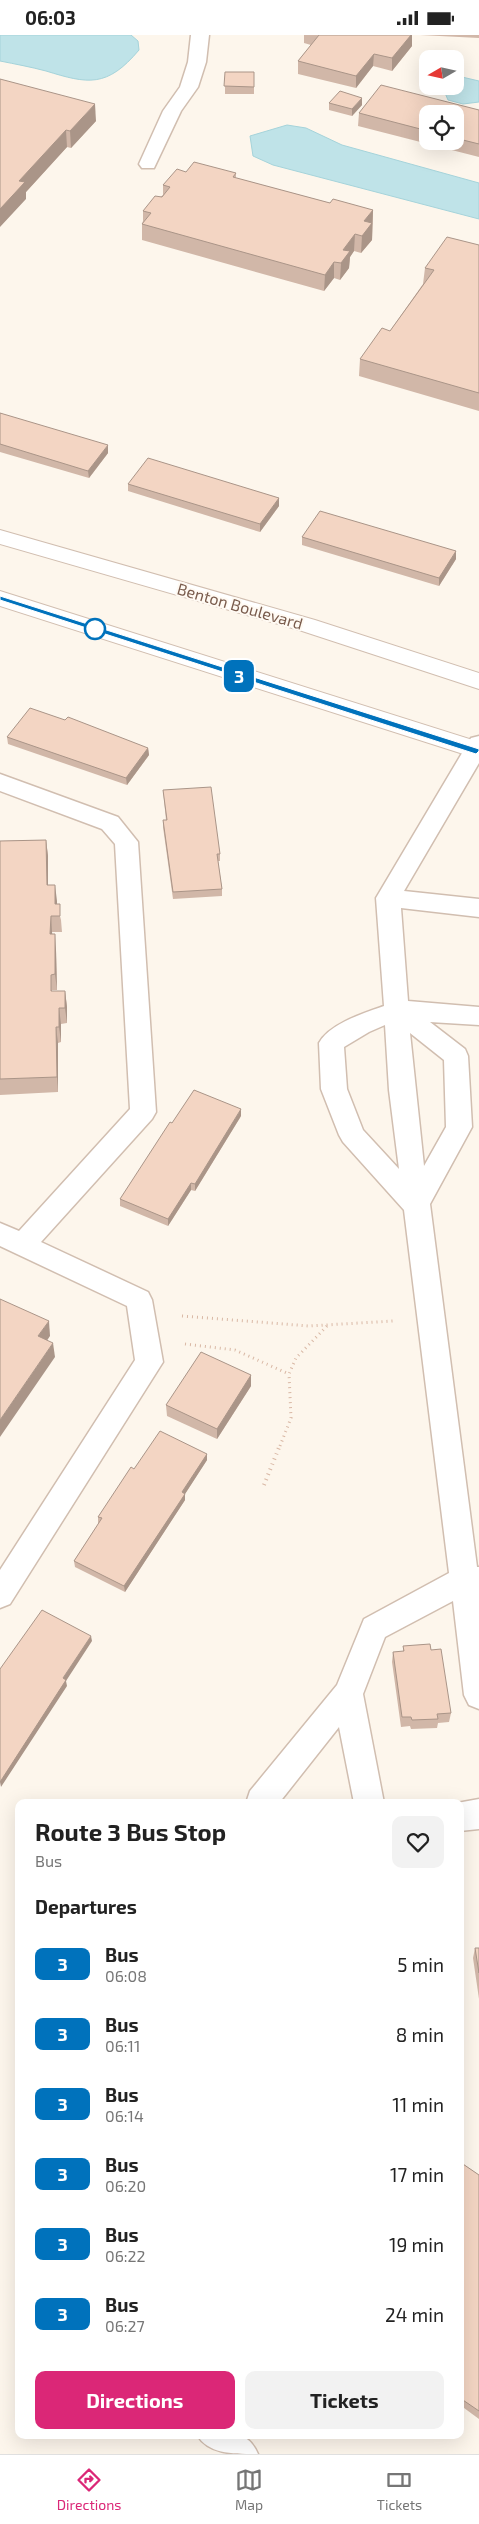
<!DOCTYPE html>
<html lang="en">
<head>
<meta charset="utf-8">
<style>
  :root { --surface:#fff; --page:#f2f2f2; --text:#222; --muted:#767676; --line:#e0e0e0; --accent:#db2777 }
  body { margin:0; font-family:"Exo 2",sans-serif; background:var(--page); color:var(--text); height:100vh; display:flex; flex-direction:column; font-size:19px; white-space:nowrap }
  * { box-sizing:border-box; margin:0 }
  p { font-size:16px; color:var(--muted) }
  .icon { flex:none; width:28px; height:28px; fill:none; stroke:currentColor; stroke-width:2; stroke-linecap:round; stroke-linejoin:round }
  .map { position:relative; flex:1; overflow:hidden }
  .sheet { position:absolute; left:15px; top:1764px; width:449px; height:640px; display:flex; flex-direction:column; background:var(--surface); border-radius:10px; box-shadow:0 5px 20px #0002 }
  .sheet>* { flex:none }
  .badge { padding:0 10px; border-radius:8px; font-size:18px; line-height:32px }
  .needle { width:32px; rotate:261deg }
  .fabs { position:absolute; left:419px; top:15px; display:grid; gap:10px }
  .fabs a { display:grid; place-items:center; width:45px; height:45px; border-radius:10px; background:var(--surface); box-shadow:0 5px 20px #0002; font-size:25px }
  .map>.badge { position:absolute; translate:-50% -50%; box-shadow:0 0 0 2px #fff }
  h2 { padding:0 20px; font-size:19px; line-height:45px }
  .round { display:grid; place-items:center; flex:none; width:52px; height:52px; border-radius:10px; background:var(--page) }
  .headline { display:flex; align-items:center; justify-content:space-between; height:85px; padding:0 20px }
  h1 { font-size:24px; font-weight:700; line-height:38px }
  .action { display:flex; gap:10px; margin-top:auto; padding:10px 20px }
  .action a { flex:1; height:58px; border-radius:10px; background:var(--accent); color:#fff; font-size:20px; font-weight:700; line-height:58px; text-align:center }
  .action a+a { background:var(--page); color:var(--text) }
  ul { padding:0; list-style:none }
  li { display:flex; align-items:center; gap:15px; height:70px; padding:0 20px }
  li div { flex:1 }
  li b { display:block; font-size:19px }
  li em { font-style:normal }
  li .badge { min-width:55px; font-weight:700; text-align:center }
  .status { display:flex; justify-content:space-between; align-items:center; height:35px; padding:0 25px; background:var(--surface); direction:ltr }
  .status svg { height:14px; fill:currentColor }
  .dock { display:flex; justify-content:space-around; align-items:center; height:70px; border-top:1px solid var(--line); background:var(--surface); font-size:14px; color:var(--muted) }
  .dock a { display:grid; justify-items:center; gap:2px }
  .dock .current { color:var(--accent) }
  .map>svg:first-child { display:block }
</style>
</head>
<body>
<div class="status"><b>06:03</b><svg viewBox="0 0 49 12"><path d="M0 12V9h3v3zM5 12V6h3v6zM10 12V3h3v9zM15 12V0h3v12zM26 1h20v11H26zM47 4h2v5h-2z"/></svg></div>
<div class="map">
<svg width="479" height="2419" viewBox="0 0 479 2419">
  <rect width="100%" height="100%" fill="#fdf6ec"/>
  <g fill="#bfe3e8" stroke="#a5d3da">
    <path d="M0,0H131L138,6L139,15C107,53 88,49 46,36C31,32 15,29 0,26Z"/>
    <polygon points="455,37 462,42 479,46 479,67 463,69 448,65 442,51 455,51"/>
    <polygon points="287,90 306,93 342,110 479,148 479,184 273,130 253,121 250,101"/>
  </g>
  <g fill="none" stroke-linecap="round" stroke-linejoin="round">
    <g stroke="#d1beb0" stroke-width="3">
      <g id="service">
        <polygon points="191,0 209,0 206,27 198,52 181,76 154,133 142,133 139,129 163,76 180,52 188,27"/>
        <path d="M479,701V728L404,856L479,864V882L401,873L408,966L479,972V990L430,987L465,1014L468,1021L472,1092L430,1169L477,1532H479V1674L469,1670L464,1660L453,1566L385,1602L363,1659L384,1768H354L339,1692L279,1768H246L250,1756L337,1650L364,1584L449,1538L404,1175L343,1107L339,1100L321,1054L319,1008C329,989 364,978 384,971L376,863L471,703ZM385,990L389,1055L399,1134L363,1095L347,1054L344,1012L369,997ZM410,998L444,1025L446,1092L424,1131Z"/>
        <polygon points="0,739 118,782 138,807 156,1077 152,1084 41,1207 148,1257 152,1265 163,1327 10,1569 0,1573 0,1535 135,1325 127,1271 0,1211 0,1188 19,1196 130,1074 115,809 102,794 0,756"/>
        <polygon points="479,1764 479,1794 460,1796 460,1768 457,1768"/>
        <path d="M197,2400C224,2400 246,2391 258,2419C231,2419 209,2419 197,2400Z"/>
      </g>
    </g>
    <g stroke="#d1beb0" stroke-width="2">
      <g id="tertiary">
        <polygon points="0,495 315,585 479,638 479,654 299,595 0,509"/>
        <polygon points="0,556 479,707 479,724 0,571"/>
      </g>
    </g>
    <g stroke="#d9b8a5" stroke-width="3" stroke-dasharray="1 4" stroke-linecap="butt">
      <polyline points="182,1281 309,1291 393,1286"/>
      <polyline points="185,1309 235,1315 289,1339"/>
      <polyline points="280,1411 291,1383 289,1339 296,1323 327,1291"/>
    </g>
    <polyline stroke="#d9b8a5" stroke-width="4" stroke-dasharray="1 4.5" stroke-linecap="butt" points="264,1450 280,1410"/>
    <use href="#service" fill="#fff" fill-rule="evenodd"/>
    <use href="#tertiary" fill="#fff" fill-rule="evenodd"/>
  </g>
  <g fill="#d1b7a8" fill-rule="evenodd">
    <polygon points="304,0 412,0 412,11 392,36 373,31 356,53 298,39 298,26 311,10 304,8"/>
    <polygon points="420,0 479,0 479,3"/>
    <rect x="225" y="37" width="29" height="22"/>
    <polygon points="0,44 96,86 71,113 67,112 26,157 26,164"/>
    <polygon points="329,68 362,70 352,81 329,75"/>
    <path d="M479,75V122L358,91L359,78ZM428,79H455V106H428Z"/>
    <polygon points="186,137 236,138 236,143 330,168 373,175 372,205 361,218 354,216 350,222 349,233 340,245 334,243 324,256 142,205 142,189 143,186 143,176 163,160 163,150"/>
    <polygon points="479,210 479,376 359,341 360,324 390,296 423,249 425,233"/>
    <polygon points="0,378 108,418 89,443 0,417"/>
    <polygon points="128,449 279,463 279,471 260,497 128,456"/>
    <polygon points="302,502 456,524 439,551 302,510"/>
    <polygon points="7,702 148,713 149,720 127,750 8,709"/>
    <polygon points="163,755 220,819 220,826 218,826 222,854 222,861 173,864 163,792 163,785 166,785"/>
    <polygon points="46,805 48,821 48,850 57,869 61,885 62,897 52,897 56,915 57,955 52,955 52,956 65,956 67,972 67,988 61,989 61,1007 58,1008 58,1057 0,1060 0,806"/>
    <polygon points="241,1081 195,1156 191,1155 168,1191 120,1171 120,1164"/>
    <polygon points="251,1340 251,1351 217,1404 167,1381 166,1370"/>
    <polygon points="207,1419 207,1425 185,1459 185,1465 125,1557 75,1532 74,1526 99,1488 98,1488 98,1482 134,1434"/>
    <polygon points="403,1611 431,1615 451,1678 449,1687 438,1688 437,1693 411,1694 410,1691 401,1692 392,1627 393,1617 403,1617"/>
    <polygon points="475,1913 479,1913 479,1964 473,1923"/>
    <polygon points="460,2127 479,2140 479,2384 460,2370"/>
  </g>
  <g fill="#aa9588">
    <polygon points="411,0 412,0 412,11 392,36 392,23"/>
    <polygon points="374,19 373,31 356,53 356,41"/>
    <polygon points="362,63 362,70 352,81 352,74"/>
    <polygon points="95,69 96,86 71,113 70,96"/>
    <polygon points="66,95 67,112 26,157 26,164 0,192 0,174 19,146"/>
    <polygon points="373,175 372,205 361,218 362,201 364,186"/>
    <polygon points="355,199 354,216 350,222 349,233 340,245 341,228 343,215"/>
    <polygon points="334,227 334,243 324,256 325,240"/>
    <polygon points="108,410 108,418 89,443 88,436"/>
    <polygon points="279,463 279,471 260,497 260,489"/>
    <polygon points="456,516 456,524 439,551 439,543"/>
    <polygon points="148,713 149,720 127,750 126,743"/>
    <polygon points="46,805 48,821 48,866 47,850"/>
    <polygon points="55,850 57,866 57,881 55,869"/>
    <polygon points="51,881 52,897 52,915 50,899"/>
    <polygon points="55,899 56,915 57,955 55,939"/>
    <polygon points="65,956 67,972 67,988 65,973"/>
    <polygon points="59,973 61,989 61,1007 59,992"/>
    <polygon points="56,992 58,1008 58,1057 57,1042"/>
    <polygon points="241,1074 241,1081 195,1156 195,1149"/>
    <polygon points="191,1148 191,1155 168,1191 168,1184"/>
    <polygon points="49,1286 50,1301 40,1316 38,1301"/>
    <polygon points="53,1308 55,1322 0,1402 0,1385"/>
    <polygon points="251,1340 251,1351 217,1404 217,1394"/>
    <polygon points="207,1419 207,1425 185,1459 185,1465 125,1557 124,1551 182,1457"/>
    <polygon points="91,1601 92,1606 66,1646 67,1651 1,1752 0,1747 63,1643"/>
  </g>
  <g fill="#f3d5c3" stroke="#aa9588">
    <polygon points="319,0 411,0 392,23 374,19 356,41 298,26"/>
    <polygon points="225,37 254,37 254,52 224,51"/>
    <polygon points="0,44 95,69 70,96 66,95 19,146 25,147 0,174"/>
    <polygon points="381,50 479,75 479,109 455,103 455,79 428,79 428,96 359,78"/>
    <polygon points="340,56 362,63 352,74 329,68"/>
    <polygon points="194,127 236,138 233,142 330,168 333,164 373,175 364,186 372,188 362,201 355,199 343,215 350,216 341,228 334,227 325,240 142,189 151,178 143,176 155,161 162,162 170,152 163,150 177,134 186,137"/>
    <polygon points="447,202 479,210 479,358 360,324 382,293 390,296 434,235 425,233"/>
    <polygon points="0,378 108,410 88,436 0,409"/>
    <polygon points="148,423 279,463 260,489 128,449"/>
    <polygon points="320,476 456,516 439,543 302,502"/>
    <polygon points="30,673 65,685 68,682 148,713 126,743 7,702"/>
    <polygon points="211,752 220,819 217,819 222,854 173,857 163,785 167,785 163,755"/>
    <polygon points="46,805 47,850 55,850 55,869 60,869 60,881 51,881 50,899 55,899 55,939 51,940 51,956 65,956 65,973 59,973 59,992 56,992 57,1042 0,1044 0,806"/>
    <polygon points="194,1055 241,1074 195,1149 191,1148 168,1184 120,1164 170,1087 172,1088"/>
    <polygon points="0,1264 49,1286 38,1301 53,1308 0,1385"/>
    <polygon points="201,1317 251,1340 217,1394 166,1370"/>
    <polygon points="160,1396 207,1419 182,1457 185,1459 124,1551 74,1526 102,1483 98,1482 131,1432 134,1434"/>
    <polygon points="42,1575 91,1601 63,1643 66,1645 0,1747 0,1634"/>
    <polygon points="430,1609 431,1615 441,1614 451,1678 437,1679 438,1684 412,1685 411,1682 402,1682 393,1617 404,1616 403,1611"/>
    <polygon points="475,1913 479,1913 479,1938"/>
    <polygon points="460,2127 479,2140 479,2376 460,2363 463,2357 460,2355"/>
  </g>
  <polygon fill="#0072bc" stroke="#fff" points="0,561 479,714 479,716 476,719 0,565"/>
  <circle fill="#fff" stroke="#0072bc" stroke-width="2.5" cx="95" cy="594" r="10"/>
  <g text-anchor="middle" stroke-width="4" stroke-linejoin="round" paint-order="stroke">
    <g font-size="16" fill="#7a5c4d" stroke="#fffaf3">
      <text transform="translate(240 571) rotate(16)" y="6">Benton Boulevard</text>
    </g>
  </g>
</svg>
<div class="fabs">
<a><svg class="needle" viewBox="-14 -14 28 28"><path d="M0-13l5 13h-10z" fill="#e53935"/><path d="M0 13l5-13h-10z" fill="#767676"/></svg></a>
<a><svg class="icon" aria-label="locate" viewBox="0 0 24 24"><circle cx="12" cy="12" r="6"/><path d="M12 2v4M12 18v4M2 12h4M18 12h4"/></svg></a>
</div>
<b class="badge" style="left:239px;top:641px;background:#0072bc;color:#fff">3</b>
<section class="sheet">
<div class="headline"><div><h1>Route 3 Bus Stop</h1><p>Bus</p></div><a class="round"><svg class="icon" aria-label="heart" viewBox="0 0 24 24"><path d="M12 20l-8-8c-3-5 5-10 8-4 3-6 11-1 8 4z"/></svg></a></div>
<h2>Departures</h2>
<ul>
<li><span class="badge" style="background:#0072bc;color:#fff">3</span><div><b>Bus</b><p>06:08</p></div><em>5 min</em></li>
<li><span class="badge" style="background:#0072bc;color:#fff">3</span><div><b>Bus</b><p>06:11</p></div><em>8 min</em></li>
<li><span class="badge" style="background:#0072bc;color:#fff">3</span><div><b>Bus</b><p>06:14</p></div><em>11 min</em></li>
<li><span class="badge" style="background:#0072bc;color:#fff">3</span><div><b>Bus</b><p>06:20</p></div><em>17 min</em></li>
<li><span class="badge" style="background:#0072bc;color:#fff">3</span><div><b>Bus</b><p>06:22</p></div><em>19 min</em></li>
<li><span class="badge" style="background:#0072bc;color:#fff">3</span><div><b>Bus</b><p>06:27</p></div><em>24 min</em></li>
</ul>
<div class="action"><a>Directions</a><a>Tickets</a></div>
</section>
</div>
<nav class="dock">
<a class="current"><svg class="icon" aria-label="directions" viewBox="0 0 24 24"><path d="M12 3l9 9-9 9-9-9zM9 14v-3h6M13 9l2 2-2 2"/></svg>Directions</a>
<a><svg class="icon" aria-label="map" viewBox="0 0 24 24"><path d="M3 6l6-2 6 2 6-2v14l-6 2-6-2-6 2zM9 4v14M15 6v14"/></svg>Map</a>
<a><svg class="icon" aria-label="tickets" viewBox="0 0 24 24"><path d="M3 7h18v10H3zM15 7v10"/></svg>Tickets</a>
</nav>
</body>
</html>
